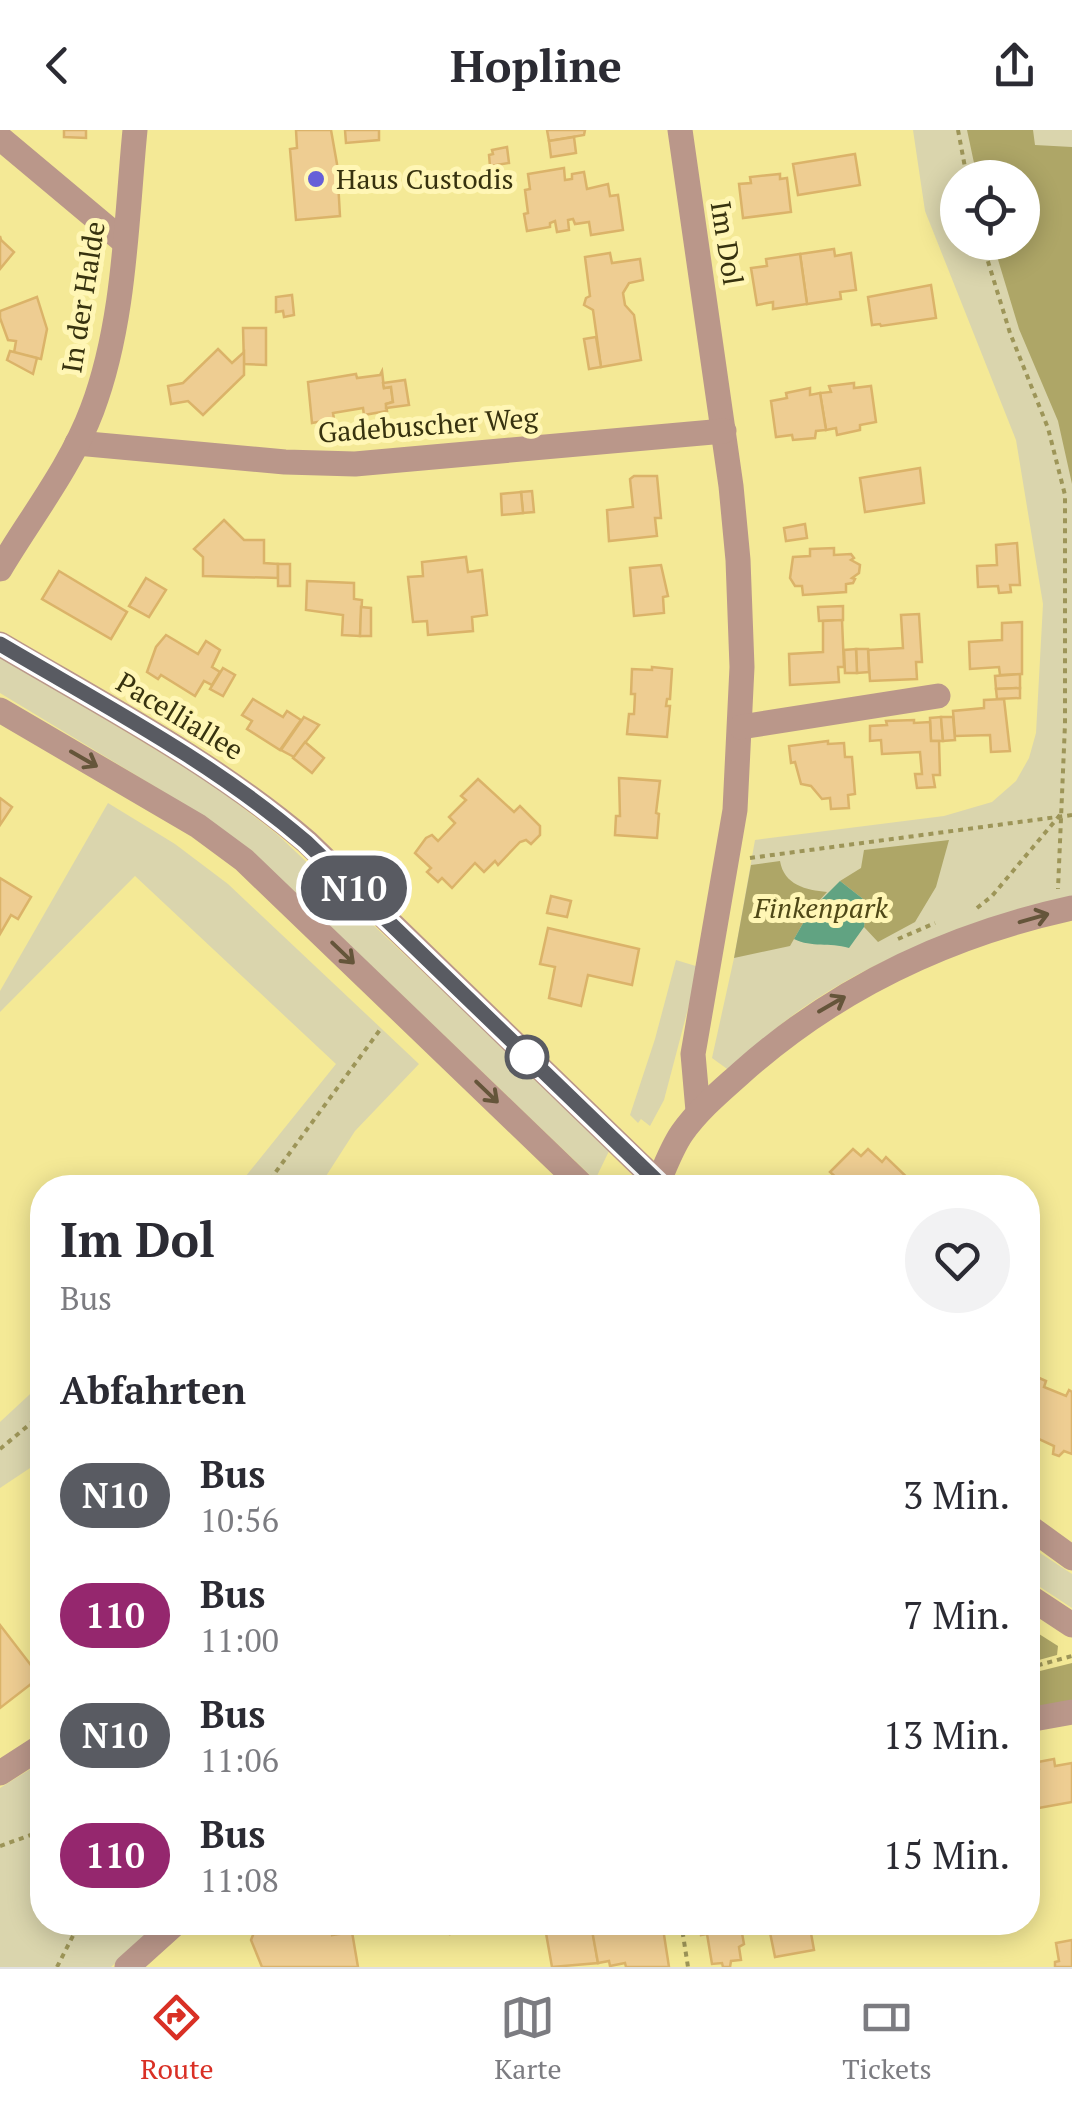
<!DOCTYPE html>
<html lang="de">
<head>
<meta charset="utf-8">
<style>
  :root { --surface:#fff; --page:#f2f2f3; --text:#2b2b33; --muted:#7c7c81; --line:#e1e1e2; --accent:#d93025 }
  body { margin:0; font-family:"PT Serif",serif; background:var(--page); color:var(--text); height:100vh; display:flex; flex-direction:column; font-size:38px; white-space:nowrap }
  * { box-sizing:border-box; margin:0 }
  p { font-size:32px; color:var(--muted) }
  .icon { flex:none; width:55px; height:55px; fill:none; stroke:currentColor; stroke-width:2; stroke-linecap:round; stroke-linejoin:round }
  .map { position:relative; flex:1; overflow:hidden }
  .details { position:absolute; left:30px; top:1045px; width:1010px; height:760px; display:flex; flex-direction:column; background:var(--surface); border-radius:40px; box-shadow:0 5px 25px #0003 }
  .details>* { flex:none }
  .badge { padding:0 20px; border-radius:32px; font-size:35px; line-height:65px }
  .fabs { position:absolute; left:940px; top:30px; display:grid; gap:20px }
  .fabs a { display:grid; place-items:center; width:100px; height:100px; border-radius:50%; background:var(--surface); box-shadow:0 5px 25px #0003; font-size:50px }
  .map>.badge { position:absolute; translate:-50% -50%; box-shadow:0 0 0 5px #fff }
  h2 { padding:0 30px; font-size:38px; line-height:90px }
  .round { display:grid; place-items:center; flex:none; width:105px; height:105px; border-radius:52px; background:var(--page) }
  .summary { display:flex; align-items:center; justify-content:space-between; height:170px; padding:0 30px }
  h1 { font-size:48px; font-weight:600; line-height:75px }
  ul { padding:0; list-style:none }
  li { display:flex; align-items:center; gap:30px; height:120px; padding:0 30px }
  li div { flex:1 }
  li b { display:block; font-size:38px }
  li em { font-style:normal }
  li .badge { min-width:110px; font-weight:700; text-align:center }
  header { display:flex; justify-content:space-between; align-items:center; height:130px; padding:0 30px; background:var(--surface); font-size:45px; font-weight:600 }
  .tabs { display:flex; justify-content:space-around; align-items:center; height:140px; border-top:2px solid var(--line); background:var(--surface); font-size:28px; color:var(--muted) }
  .tabs a { display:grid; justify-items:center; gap:5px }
  .tabs .current { color:var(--accent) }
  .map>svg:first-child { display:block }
</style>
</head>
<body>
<header><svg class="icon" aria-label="back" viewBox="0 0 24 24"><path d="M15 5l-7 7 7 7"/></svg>Hopline<svg class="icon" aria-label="share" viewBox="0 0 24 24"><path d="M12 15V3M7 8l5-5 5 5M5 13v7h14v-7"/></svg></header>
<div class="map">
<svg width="1072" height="1837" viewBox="0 0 1072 1837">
  <rect width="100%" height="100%" fill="#f4e996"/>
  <g fill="#dad5ad" fill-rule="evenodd">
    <path d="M913,0H1072V767C945,800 822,843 730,941L712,928L734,828L755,710L944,686L992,672L1016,651L1029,628L1036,603L1043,474L1016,310L925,81ZM958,48H1022V112H958Z"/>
    <polygon points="0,526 211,653 278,705 610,1019 595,1050 290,758 177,670 0,563"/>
    <polygon points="108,673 175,714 228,754 419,934 355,1001 319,1057 237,1057 336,934 135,746 0,882 0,861"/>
    <polygon points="676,830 699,837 664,970 650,996 641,989 638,993 630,985 655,909"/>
    <polygon points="42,1253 42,1330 0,1358 0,1292"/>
    <polygon points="1040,1423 1072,1444 1072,1478 1028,1449 1028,1441"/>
    <polygon points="42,1632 42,1792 160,1793 111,1837 0,1837 0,1658"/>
  </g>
  <g fill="#aea667">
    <polygon points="967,0 1033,0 1035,15 1072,17 1072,354 1058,291 1019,199 993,113 1022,112 1022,48 977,47"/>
    <polygon points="949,710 936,757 915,792 878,812 864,797 867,772 840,751 861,738 864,720"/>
    <path d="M780,731C784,755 806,760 827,762L810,781L790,816L734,828L751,735Z"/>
    <polygon points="1028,1497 1058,1516 1057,1525 1028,1533"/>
    <polygon points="1072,1533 1072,1571 1028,1578 1028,1544"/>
  </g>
  <path fill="#61a382" d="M840,751L867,772L864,797L849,818C829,812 812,818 794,809L810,781Z"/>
  <g fill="#eecd92" stroke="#dbb369" stroke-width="2.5">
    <polygon points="64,0 86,0 86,8 64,7"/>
    <polygon points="296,0 331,0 337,34 340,86 296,90 290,19 297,18"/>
    <polygon points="345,0 379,0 379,10 346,13"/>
    <polygon points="547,0 585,0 584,5 549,11"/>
    <polygon points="574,7 576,23 551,27 549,11"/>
    <polygon points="507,17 509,33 490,36 489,25 493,24 492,20"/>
    <polygon points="855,24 860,55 798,65 793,34"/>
    <polygon points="564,38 565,50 572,49 572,44 584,42 587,59 608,54 610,66 618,65 623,100 591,105 589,92 575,94 573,89 568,90 569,100 557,102 555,91 550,93 550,97 527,101 524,84 528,83 525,60 530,59 528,44"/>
    <polygon points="780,44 780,49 787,48 791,82 743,88 739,54 751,53 750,47"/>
    <polygon points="0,106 1,110 14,122 0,139"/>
    <polygon points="834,119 835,126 851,123 856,160 840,162 841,169 807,174 800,124"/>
    <polygon points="610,123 612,133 640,129 643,150 629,153 623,163 625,175 634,185 641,230 601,237 593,180 584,175 586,168 590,166 585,127"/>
    <polygon points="800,124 807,174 773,179 773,172 757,175 751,138 767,136 766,129"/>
    <polygon points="931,155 936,188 881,196 880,194 872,195 868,167"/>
    <polygon points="292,165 294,185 284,187 283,181 276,182 276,167"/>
    <polygon points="37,167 47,199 41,229 14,223 16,211 8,210 0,188 0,181"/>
    <polygon points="243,198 266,198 266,235 244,234"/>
    <polygon points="596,207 601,237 589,239 584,209"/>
    <polygon points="218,219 232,233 244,222 244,245 203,285 188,271 171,274 168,256 183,253"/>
    <polygon points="10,221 37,228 33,244 7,230"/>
    <polygon points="382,241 384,258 391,257 393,272 386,274 387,281 364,285 363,278 333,283 334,289 312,293 308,252 356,244 357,248 380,245"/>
    <polygon points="405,250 409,275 386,278 386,274 393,272 391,257 384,258 383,253"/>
    <polygon points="854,253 854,258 871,256 876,292 860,295 860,300 837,305 836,298 826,300 820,263 831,262 829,256"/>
    <polygon points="810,258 810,265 820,263 826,300 816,301 815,308 793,310 792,305 776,307 771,271 787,268 786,263"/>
    <polygon points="920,338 924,373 865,382 860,348"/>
    <polygon points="634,346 657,346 661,388 655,388 657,406 609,411 607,380 633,377 630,349"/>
    <polygon points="532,361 534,382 523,383 521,362"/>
    <polygon points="521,362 523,383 502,385 501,364"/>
    <polygon points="224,390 244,410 264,410 264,433 278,434 278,448 203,446 203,427 194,419"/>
    <polygon points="805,394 807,408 786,411 784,398"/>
    <polygon points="1017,413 1020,455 1010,455 1011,462 999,463 998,456 978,457 977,436 997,435 996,415"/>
    <polygon points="834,418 834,425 851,424 854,428 851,430 860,435 859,443 852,448 855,449 853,453 846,454 846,462 803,465 802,456 795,456 790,448 793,427 810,426 810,419"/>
    <polygon points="466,427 468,442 482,440 487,485 472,487 473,501 428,505 427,491 413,492 408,447 423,446 422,432"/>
    <rect x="278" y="434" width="12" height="22"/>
    <polygon points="661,435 668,466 663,467 664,483 634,486 630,438"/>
    <polygon points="59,441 127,482 111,509 42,469"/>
    <polygon points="146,448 166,460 149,487 129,476"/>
    <polygon points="307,451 354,453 354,469 362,470 360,506 342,505 343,485 306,480"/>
    <polygon points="843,476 843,490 819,491 818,477"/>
    <polygon points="361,477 371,478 371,506 360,506"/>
    <polygon points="919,484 922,532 916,532 917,549 870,551 868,520 903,518 901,485"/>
    <polygon points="842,490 844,537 838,537 839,552 790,555 789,524 823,522 823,491"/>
    <polygon points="1022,492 1022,544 1000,545 999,537 970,539 969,512 1002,510 1002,493"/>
    <polygon points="166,505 198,524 206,511 220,520 212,537 220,542 212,555 204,551 195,566 161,545 158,549 147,542 156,517"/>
    <polygon points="856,519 868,519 869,542 857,543"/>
    <polygon points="856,519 857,543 845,543 844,520"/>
    <polygon points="652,537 672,539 670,569 667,569 666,576 670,576 667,607 627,604 629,584 634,584 635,564 631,564 632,539 652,540"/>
    <polygon points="223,538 235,545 223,566 210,559"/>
    <polygon points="1020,544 1020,558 996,559 995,546"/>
    <polygon points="1020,558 1020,568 997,569 996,559"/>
    <polygon points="253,569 283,587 287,581 301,590 280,620 247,599 252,591 242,585"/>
    <polygon points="1004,569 1010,621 991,622 990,605 955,606 953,581 984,578 984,570"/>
    <polygon points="304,587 319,595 294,627 281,620"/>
    <polygon points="941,587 943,611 931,611 930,588"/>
    <polygon points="941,587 953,587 955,610 943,611"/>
    <polygon points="914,590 914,593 930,592 931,611 939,611 940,645 933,645 935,657 917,658 915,644 922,644 920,622 882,624 881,610 870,611 870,596 887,595 886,591"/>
    <polygon points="828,611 828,614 844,613 845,627 852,627 855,664 848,665 849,678 831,679 830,668 822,669 811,656 801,654 795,632 791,633 789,616"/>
    <polygon points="305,612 324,628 312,643 293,628"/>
    <polygon points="619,648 660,651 656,683 659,684 657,708 615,705 616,686 620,686"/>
    <polygon points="478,649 514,682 520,676 540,696 540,705 531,714 526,710 520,712 498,735 495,731 484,742 475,733 452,758 442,748 438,752 427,742 431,738 415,723 426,708 432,705 438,711 455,693 449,687 466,670 461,666"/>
    <polygon points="0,668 12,677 0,695"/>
    <polygon points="0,748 31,767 18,789 11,785 0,804"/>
    <polygon points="551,766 571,771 567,787 547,783"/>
    <polygon points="548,798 639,819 632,855 588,845 581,876 549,868 555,837 540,834"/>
    <polygon points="853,1019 861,1026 868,1019 882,1032 886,1027 918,1058 831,1058 839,1050 830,1042"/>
    <polygon points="1028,1243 1046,1251 1044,1257 1066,1266 1069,1260 1072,1262 1072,1324 1064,1321 1059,1326 1053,1324 1054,1316 1028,1304"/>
    <polygon points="0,1495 40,1547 0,1578"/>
    <polygon points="1054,1629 1055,1636 1072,1633 1072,1672 1033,1679 1034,1684 1028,1686 1028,1641 1039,1639 1038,1632"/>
    <polygon points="266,1792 330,1796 332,1805 352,1802 358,1837 262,1837 251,1810 257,1795"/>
    <polygon points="407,1792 468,1792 470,1800 450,1804 449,1798 429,1801 428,1797 409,1800"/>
    <polygon points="544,1792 591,1792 598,1833 552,1837"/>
    <polygon points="604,1792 662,1792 669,1837 626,1837 625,1833 610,1836 609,1831 598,1833 591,1795"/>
    <polygon points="699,1792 740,1792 744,1814 739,1817 741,1830 731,1831 730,1837 723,1837 722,1833 712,1834 707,1804 701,1805"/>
    <polygon points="809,1792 814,1820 775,1827 768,1793"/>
    <polygon points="1072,1810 1072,1837 1055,1837 1055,1832 1059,1831 1056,1813"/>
  </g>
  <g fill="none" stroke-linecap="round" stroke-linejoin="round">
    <g stroke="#9d9558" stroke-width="4" stroke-dasharray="5 5" stroke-linecap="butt">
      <polyline points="958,0 967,48"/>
      <polyline points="982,112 1010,203 1048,298 1065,365 1065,594 1058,759"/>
      <polyline points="750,728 1072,685"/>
      <polyline points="977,778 992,766 1060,685"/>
      <polyline points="898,809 935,793"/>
      <polyline points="264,1058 382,897"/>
      <polyline points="0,1319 42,1284"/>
      <polyline points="1028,1538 1072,1526"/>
      <polyline points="0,1716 42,1701"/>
      <polyline points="681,1792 688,1837"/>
      <polyline points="57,1837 80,1792"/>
    </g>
    <g stroke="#ba978a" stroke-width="25">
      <polyline points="680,0 731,356 738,430 742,537 735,680 693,924 698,981"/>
      <polyline points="0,8 123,111"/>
      <polyline points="77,313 285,332 355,334 724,301"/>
      <path d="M0,439C31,387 71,336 92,280C125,193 126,92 135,0"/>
      <path d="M0,514C105,576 213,632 307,712L664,1058"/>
      <polyline points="0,580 198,696 244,730 585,1058"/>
      <polyline points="741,597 938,566"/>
      <path d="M656,1058C664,1039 671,1019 682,1003C699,979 720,962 741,943C835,859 949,805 1072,778"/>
      <polyline points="1028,1396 1072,1428"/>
      <polyline points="1028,1466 1072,1495"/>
      <polyline points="1028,1590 1072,1582"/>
      <polyline points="0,1643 42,1616"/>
      <polyline points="127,1837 177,1792"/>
    </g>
  </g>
  <defs><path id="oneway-shaft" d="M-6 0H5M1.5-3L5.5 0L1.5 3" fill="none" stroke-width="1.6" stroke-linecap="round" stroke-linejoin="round" transform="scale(2.5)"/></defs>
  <g stroke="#65553a">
    <use href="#oneway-shaft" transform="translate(84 629) rotate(30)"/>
    <use href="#oneway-shaft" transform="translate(1034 788) rotate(-16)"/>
    <use href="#oneway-shaft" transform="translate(343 823) rotate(44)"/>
    <use href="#oneway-shaft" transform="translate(832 874) rotate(-30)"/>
    <use href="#oneway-shaft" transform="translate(487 962) rotate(44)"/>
  </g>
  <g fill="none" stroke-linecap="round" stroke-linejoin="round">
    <g stroke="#fff" stroke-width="22">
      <path id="line" d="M0,514C105,576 213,632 306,712L664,1058"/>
    </g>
    <use href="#line" stroke="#595b62" stroke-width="15"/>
  </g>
  <circle fill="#665fd8" stroke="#fff6b5" stroke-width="4" cx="316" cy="49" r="10"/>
  <circle fill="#fff" stroke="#595b62" stroke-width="5" cx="527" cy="927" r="20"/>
  <g text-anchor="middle" stroke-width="10" stroke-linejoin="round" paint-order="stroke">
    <g font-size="28" fill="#37320f" stroke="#fff6b5" text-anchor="start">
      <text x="336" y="59">Haus Custodis</text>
    </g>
    <g font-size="28" fill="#37320f" stroke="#fff6b5">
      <text transform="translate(727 113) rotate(81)" y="10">Im Dol</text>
      <text transform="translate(83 167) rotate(-81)" y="10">In der Halde</text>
      <text transform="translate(428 295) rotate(-4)" y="10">Gadebuscher Weg</text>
      <text transform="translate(180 586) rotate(31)" y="10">Pacelliallee</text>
    </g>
    <g font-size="28" font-style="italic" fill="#4f4817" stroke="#fff6b5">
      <text x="821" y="788">Finkenpark</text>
    </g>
  </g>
</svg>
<div class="fabs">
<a><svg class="icon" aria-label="locate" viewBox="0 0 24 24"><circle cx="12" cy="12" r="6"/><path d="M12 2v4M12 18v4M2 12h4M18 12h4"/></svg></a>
</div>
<b class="badge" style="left:354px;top:758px;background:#595b62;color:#fff">N10</b>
<section class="details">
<div class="summary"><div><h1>Im Dol</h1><p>Bus</p></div><a class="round"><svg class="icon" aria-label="heart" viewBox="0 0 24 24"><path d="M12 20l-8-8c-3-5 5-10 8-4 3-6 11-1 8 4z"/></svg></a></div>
<h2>Abfahrten</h2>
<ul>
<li><span class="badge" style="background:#595b62;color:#fff">N10</span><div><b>Bus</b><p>10:56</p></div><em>3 Min.</em></li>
<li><span class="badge" style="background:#95276e;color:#fff">110</span><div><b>Bus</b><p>11:00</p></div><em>7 Min.</em></li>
<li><span class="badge" style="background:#595b62;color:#fff">N10</span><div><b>Bus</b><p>11:06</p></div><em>13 Min.</em></li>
<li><span class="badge" style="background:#95276e;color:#fff">110</span><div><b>Bus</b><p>11:08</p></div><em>15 Min.</em></li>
</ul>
</section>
</div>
<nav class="tabs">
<a class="current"><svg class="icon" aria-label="directions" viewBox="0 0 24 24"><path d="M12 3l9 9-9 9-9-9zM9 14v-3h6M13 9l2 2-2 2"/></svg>Route</a>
<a><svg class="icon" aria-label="map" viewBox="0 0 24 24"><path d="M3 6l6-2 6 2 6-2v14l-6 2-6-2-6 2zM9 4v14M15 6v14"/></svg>Karte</a>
<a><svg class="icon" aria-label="tickets" viewBox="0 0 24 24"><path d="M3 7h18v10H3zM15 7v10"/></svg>Tickets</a>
</nav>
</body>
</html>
